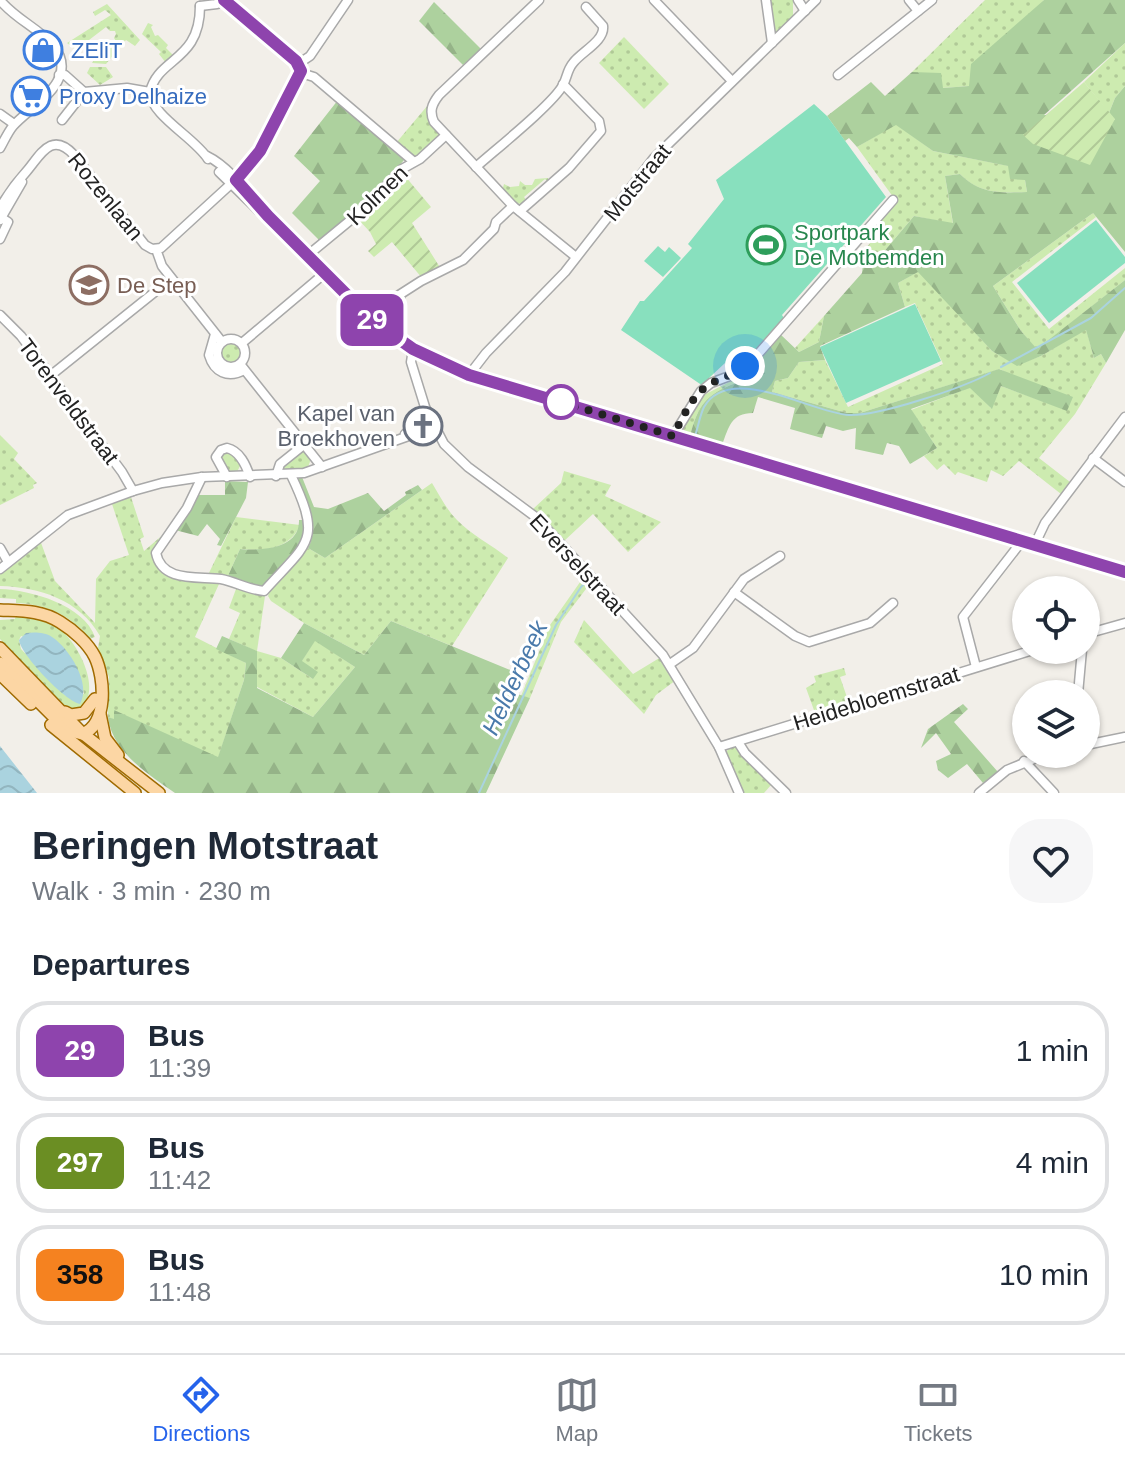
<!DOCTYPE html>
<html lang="en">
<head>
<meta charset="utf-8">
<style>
  :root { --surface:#fff; --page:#f6f6f7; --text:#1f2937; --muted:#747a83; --line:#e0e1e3; --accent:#2563eb }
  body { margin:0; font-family:Arial,sans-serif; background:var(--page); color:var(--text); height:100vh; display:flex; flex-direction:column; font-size:30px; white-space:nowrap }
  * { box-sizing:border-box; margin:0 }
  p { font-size:26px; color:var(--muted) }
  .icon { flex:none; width:44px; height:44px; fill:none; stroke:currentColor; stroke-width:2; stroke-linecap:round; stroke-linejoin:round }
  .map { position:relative; height:793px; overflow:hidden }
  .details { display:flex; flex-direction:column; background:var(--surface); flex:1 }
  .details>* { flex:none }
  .badge { padding:0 16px; border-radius:12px; font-size:28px; line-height:52px }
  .buttons { position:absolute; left:1012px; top:576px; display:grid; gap:16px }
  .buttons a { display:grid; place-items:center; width:88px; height:88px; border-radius:50%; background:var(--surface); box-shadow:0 2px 6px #0004; font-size:40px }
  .you { position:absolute; width:40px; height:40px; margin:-20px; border:6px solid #fff; border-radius:50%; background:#1a73e8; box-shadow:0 0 0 12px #1a73e833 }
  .map>.badge { position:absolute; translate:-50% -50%; box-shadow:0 0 0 4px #fff }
  h2 { padding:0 32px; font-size:30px; line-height:72px }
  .round { display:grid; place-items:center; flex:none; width:84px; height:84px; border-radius:32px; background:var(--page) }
  .overview { display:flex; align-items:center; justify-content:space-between; height:136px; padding:0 32px }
  h1 { font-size:38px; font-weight:700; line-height:60px }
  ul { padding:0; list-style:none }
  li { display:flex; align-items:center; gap:24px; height:100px; margin:0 16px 12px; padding:0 16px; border:4px solid var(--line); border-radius:32px }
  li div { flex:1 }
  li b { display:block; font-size:30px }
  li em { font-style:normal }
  li .badge { min-width:88px; font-weight:700; text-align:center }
  .menu { display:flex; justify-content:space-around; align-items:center; height:112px; border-top:2px solid var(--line); background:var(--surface); font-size:22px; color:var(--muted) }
  .menu a { display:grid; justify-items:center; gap:4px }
  .menu .on { color:var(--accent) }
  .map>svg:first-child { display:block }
</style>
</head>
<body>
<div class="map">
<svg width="1125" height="793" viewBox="0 0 1125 793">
  <defs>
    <pattern id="grass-dots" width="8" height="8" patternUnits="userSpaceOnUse" patternTransform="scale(2)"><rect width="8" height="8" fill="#cdebb0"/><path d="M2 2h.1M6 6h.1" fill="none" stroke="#b0c997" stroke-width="1.8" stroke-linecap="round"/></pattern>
    <pattern id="forest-firs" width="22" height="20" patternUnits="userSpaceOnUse" patternTransform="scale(2)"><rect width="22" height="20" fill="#add19e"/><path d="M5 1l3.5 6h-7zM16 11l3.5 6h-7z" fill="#95b388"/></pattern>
    <pattern id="garden-furrows" width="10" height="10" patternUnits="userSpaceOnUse" patternTransform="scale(2)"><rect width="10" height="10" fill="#cdebb0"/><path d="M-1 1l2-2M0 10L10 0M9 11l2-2" fill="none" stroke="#b0c997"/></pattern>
    <pattern id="water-waves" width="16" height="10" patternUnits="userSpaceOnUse" patternTransform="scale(2)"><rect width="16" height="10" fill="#aad3df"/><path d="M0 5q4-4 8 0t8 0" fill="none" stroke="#92b5bf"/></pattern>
  </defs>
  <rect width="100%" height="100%" fill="#f2efe9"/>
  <g fill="url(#grass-dots)" fill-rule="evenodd">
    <polygon points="769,0 793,0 793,18 776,34"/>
    <polygon points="985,0 1044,0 970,86 942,88 912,72"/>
    <polygon points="107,4 140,40 135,46 126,40 106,64 92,63 95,58 117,43 114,38 116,34 115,31 110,31 106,27 76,50 67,43 111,15 105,10 95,16 93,12"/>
    <polygon points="148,23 153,25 151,27 155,36 158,35 168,45 166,48 173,55 166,63 159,54 161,52 142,34"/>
    <polygon points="624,37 669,84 644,109 599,63"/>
    <polygon points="1125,43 1125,86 1115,98 1109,113 1084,82"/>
    <polygon points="90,67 106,67 113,77 100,85 87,73"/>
    <polygon points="428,105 428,115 440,134 415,157 396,143"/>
    <path d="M896,124L933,151L1009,166L1025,180L1027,192C1001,193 979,194 960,174L945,176L953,224L914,216L876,261L864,250L881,231L875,225L896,201L857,147Z"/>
    <polygon points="548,178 548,182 545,179 524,197 527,201 522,204 515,203 502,191 504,184 510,187 519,186 520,181 525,185 532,185 535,179"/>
    <polygon points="1093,213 1096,217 1012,282 1049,329 1125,268 1125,280 1037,350 1021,331 993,286"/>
    <polygon points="919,271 992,351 1017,365 1041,356 1086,329 1094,358 1101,354 1106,363 1075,414 1039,458 1070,482 1061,494 1019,461 1003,476 991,470 987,482 958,472 955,475 944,464 937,470 924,456 937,448 911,410 971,387 991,408 1001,386 1067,410 1068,407 1000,369 860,413 847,413 772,392 775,381 788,378 799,362 825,360 848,407 943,364 915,303 905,307 898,283"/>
    <polygon points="824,316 819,342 799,352 795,348"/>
    <circle cx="231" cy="353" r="11"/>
    <path d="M739,377L736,383C706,394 698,405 690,436L684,434L683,426L702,396Z"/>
    <polygon points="0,435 18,453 14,459 37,483 33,485 34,488 0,505"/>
    <polygon points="303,450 311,459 308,467 282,472 281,466"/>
    <polygon points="231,451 241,464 237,472 230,472 220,459 221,454"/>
    <polygon points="564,471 611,485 605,496 661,522 628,552 593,514 563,542 533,509 561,483"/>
    <path d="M432,483C440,496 446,509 457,520C470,534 492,545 508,558L452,646L391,621L364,655L304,623L271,601L268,596L271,589L308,548L325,558Z"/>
    <path d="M130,494L144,537L140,539L144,551L165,533L167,534L156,563C173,586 193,579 219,584L195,637L246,663L244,680L218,758L115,711V720L108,717L109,677L98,648L100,636C80,600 39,587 0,586V572L40,540L55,581L95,623L96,579L110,561L129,555L111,501Z"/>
    <path d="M236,517L300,525C290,550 263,551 240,549L227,578L208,575Z"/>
    <polygon points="585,575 592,581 561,622 530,698 521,696 550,625"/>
    <path d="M0,589C31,590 84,605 95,637L90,639C71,615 46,604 16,603V599L0,598Z"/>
    <polygon points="236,589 265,596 257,651 281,658 313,679 301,662 315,640 355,667 313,717 257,687 256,651 229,639 240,613 229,608"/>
    <path d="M16,615C31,617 45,619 58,628C78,641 105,694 78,710L65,707L0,639V620L15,619ZM21,636C58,650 77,649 84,694L66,696L21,649L19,640Z"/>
    <polygon points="584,620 633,674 661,657 676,680 656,695 644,714 574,642"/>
    <polygon points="844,668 846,675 840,677 849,703 815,713 806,688 816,682 814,676"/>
    <polygon points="730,746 736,746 772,784 764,793 742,793 726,753"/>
  </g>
  <g fill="url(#forest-firs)">
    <path d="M1044,0H1125V43L1044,115L1115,120L1109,113L1115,98L1125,86V252L1093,213L993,286L1021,331L1037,349L1125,280V330L1106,363L1101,354L1094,358L1086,330L1041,356L1017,366L992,351L918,272L898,283L905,307L820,346L825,360L799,362L788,378L775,381L772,392L847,413H860L999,369L1073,397L1067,411L1001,386L992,409L970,388L911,409L937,448L910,464L899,446L887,443L883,455L855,449L856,428L843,431L826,426L822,438L790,429L795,408L758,397L753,413C731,413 729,427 722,445L690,436C698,405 706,394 736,383L739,377L780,334L799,352L819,342L824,316L862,273L863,264L859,256L864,250L876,261L914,216L953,223L945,176L960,174C980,194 1000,193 1027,192L1025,180L1010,179L1008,166L933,151L896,125L857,147L849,138L845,141L827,116L871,82L885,96L912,72L941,73L943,88L969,86L971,64Z"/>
    <polygon points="434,2 481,49 463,65 419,21"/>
    <polygon points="338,100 404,160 363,208 318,243 318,239 292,213 320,181 294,156"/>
    <path d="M302,477L314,507L328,509L368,493L384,511L406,495L405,492L418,485L422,490L325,558L308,548C320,527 304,501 296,479Z"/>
    <polygon points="225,481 248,482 246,498 221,546 217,545 220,539 207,524 198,536 175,530 197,495 225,495"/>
    <path d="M299,520H305L307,537L260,589L227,578L240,549C261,551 300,549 299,520Z"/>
    <path d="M391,621L520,674L511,692L530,698L486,793H175C148,774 112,752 108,717L114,719V710L218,757L244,680L246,663L216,649L222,636L257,651V688L313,717L355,667L315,641L302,661L318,672L313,679L281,658L304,623L364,655Z"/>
    <polygon points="963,704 968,709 954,722 998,772 983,783 967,764 948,778 938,770 936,761 951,754 936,733 921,748 928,729"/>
  </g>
  <g fill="url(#garden-furrows)">
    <polygon points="1084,82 1115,119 1090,165 1033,144 1023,135"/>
    <polygon points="400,175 405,176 431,207 412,223 441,269 422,278 392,242 374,257 368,251 376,244 370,232 357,218"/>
  </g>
  <g fill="#88e0be">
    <polygon points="814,104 827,116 886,197 782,315 785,320 736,371 725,363 709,378 711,381 703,386 621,330 640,301 644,301 692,248 688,244 724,199 716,180"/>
    <polygon points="1096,220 1125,257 1125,263 1049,323 1017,283"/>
    <polygon points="658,246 665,252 669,247 681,258 663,277 644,261"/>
    <polygon points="915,304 941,361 846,403 820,347"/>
  </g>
  <g fill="url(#water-waves)">
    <path d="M26,633C34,632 45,632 52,637C69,648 92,684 80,704C65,701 21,655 19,640Z"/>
    <polygon points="0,746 37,793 0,793"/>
  </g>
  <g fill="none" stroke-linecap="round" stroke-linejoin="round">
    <g stroke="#aad3df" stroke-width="2">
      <polyline points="1001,367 1091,318 1125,288"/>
      <path d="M695,436C698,427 700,415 704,407C730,362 812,413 849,415C879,416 963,388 990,373"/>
      <polyline points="479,793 556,625 581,587 588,580"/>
    </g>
    <g stroke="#a9a9a9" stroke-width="11">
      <g id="minor">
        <polyline points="224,0 298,64"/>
        <path d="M539,0L439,95C432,104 429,111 434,122L513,206L576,257"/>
        <polyline points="654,0 732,81"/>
        <polyline points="766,0 772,43"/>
        <polyline points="798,0 805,11"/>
        <polyline points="909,0 918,11"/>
        <polyline points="200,6 217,4 219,0"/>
        <polyline points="298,64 310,56 348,0"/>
        <polyline points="301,73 314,77 413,161"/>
        <polyline points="59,75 65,75 84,92"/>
        <polyline points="838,75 932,0"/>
        <path d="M150,92C151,116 194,137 208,159"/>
        <path d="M150,92C158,57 200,62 200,6"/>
        <polyline points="0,114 14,124"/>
        <polyline points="62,120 84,92 127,88 150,92"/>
        <path d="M0,148C4,141 8,132 13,126C30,106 82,81 53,45C38,28 14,18 0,0"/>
        <path d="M207,156C230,167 251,197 268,216C281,232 297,245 312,259C363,312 399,348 469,375L1125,572"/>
        <path d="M476,167C495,150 553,104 563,85C567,78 567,70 573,63C581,52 605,41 603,26L586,7"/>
        <polyline points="219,172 258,210"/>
        <path d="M0,208C8,194 16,183 26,172C40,156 51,130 74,155L145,245L152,249L161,248L244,172L260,151L300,76L298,64"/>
        <polyline points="520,211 569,168 601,131 599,121 563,84"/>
        <polyline points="0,217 8,222 0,239"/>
        <polyline points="0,220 22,182"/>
        <polyline points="156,249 162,266 222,342"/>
        <polyline points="308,255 364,209 402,169 420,159 446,135"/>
        <polyline points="396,297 421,281 463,260 494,229 496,222 513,206"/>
        <polyline points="0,315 21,336 122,472 133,491"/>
        <polyline points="372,320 400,298"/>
        <path d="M215,334L209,355C214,372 228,379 244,370"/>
        <circle cx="231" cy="353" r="14"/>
        <polyline points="242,343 325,273"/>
        <polyline points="413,349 411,362 425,407 444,444 468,467 537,518 663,655 719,747 739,793"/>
        <polyline points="240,364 322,467"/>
        <polyline points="469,375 486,353 565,272 654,158 816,0"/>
        <polyline points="50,376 171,279"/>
        <polyline points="405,434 428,413"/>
        <polyline points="673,436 701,391 711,383 735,374 759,353 893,200"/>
        <polyline points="1093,458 1125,482"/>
        <polyline points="276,476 280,464 305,444"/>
        <path d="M202,477L187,508L156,553C162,583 198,576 221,579C236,582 249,590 264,591C308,542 323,542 291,475"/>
        <path d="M227,477L216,457L221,450L227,448C240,451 246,465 250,477"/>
        <polyline points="1035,544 1045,523 1125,417"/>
        <polyline points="0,548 8,562"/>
        <polyline points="0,569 68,515 133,491 162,483 202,477 304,473 434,427"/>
        <polyline points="734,592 795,636 809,642 870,623 893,603"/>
        <polyline points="1086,634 1125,623"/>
        <polyline points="670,664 693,648 744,579 780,556"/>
        <polyline points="976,667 963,617 1022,541"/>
        <polyline points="1078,694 1082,650"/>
        <polyline points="738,742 745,753 786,793"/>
        <polyline points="1086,745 1125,737"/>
        <polyline points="719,747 1033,650"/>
        <polyline points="1024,761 1054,793"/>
        <polyline points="979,793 1007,770 1046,754"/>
      </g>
    </g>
    <g stroke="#a06b00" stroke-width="14">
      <g id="major">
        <path d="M0,610C21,611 41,610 60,622C73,630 88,643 95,657C105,678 108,725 82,734L67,730L0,663"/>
        <polyline points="0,648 82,733 159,793"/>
        <polyline points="0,674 31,704"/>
        <polyline points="65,712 71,715 84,713 95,699"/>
        <polyline points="100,714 105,738 118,755"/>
        <polyline points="51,725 135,793"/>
      </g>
    </g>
    <use href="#minor" stroke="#fff" stroke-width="8"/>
    <use href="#major" stroke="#fcd6a4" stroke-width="11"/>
  </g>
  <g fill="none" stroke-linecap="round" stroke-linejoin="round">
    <g stroke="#fff" stroke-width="18">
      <polyline id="line" points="224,0 296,61 301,71 260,151 236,180 268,216 372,320 413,349 469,375 1125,572"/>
    </g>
    <use href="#line" stroke="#8e44ad" stroke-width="12"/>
    <path stroke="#222" stroke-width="8" stroke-dasharray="0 14.4" d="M561,402L673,436C682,419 693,393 710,384C722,377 734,375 745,366"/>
  </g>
  <defs>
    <g id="shop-ring" transform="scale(2)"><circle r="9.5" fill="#fff" stroke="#3f7fe0" stroke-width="1.5"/><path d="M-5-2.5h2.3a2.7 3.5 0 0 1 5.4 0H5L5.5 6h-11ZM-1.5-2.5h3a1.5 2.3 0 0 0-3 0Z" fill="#3f7fe0"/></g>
    <g id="supermarket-ring" transform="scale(2)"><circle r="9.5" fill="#fff" stroke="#3f7fe0" stroke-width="1.5"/><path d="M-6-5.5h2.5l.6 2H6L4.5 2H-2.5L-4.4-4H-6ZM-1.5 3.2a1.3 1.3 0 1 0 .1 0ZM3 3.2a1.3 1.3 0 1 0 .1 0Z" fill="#3f7fe0"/></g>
    <g id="stadium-ring" transform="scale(2)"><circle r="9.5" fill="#fff" stroke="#2e9e5b" stroke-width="1.5"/><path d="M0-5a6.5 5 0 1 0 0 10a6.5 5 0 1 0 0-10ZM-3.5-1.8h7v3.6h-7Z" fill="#2e9e5b"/></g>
    <g id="school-ring" transform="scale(2)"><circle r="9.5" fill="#fff" stroke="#8d6e63" stroke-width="1.5"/><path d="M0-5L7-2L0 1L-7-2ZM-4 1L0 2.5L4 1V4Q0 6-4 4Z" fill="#8d6e63"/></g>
    <g id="church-ring" transform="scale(2)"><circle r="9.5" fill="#fff" stroke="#6b7280" stroke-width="1.5"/><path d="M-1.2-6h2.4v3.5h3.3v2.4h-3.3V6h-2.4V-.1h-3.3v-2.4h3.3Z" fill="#6b7280"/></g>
  </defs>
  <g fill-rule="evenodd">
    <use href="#shop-ring" x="43" y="50"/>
    <use href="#supermarket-ring" x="31" y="96"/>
    <use href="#stadium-ring" x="766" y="245"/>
    <use href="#school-ring" x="89" y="285"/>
    <use href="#church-ring" x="423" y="426"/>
  </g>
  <circle fill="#fff" stroke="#8e44ad" stroke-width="4" cx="561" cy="402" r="16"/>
  <g text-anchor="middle" stroke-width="6" stroke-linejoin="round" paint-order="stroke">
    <g font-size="22" fill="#366cbe" stroke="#fff" text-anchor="start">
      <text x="71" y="58">ZEliT</text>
      <text x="59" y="104">Proxy Delhaize</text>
    </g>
    <g font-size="22" fill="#222" stroke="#fff">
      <text transform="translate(637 182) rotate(-51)" y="8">Motstraat</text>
      <text transform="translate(377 195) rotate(-44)" y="8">Kolmen</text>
      <text transform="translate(106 196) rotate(51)" y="8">Rozenlaan</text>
      <text transform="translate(69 401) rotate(53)" y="8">Torenveldstraat</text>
      <text transform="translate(578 564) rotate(47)" y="8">Everselstraat</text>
      <text transform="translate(876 698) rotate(-17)" y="8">Heidebloemstraat</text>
    </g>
    <g font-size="22" fill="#27864d" stroke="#fff" text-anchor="start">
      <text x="794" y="240">Sportpark<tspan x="794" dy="25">De Motbemden</tspan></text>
    </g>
    <g font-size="22" fill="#785e54" stroke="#fff" text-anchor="start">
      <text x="117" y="293">De Step</text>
    </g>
    <g font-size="22" fill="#5b616d" stroke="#fff" text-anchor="end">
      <text x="395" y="421">Kapel van<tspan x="395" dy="25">Broekhoven</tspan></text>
    </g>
    <g font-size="24" font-style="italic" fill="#4a7aab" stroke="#fff">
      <text transform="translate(515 678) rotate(-65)" y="8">Helderbeek</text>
    </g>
  </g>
</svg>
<div class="buttons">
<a><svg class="icon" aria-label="locate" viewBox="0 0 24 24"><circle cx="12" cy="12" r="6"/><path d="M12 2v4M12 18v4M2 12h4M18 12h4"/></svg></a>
<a><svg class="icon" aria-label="layers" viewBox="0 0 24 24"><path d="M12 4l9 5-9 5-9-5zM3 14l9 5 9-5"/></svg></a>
</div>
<div class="you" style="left:745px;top:366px"></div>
<b class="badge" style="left:372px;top:320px;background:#8e44ad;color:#fff">29</b>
</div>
<section class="details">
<div class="overview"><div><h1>Beringen Motstraat</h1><p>Walk · 3 min · 230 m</p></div><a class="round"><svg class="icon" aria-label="heart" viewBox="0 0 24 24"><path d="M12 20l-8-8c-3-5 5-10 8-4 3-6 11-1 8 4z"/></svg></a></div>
<h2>Departures</h2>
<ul>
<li><span class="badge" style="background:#8e44ad;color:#fff">29</span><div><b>Bus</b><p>11:39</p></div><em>1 min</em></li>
<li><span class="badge" style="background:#6b8e23;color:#fff">297</span><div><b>Bus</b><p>11:42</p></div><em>4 min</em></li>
<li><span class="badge" style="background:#f58220;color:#111">358</span><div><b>Bus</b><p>11:48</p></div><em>10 min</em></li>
</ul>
</section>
<nav class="menu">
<a class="on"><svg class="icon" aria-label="directions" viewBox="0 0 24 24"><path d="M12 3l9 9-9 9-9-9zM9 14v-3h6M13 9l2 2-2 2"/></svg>Directions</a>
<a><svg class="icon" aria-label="map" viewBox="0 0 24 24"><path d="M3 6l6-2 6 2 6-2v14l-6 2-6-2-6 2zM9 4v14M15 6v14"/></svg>Map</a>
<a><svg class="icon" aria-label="tickets" viewBox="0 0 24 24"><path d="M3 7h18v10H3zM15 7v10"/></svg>Tickets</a>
</nav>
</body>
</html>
